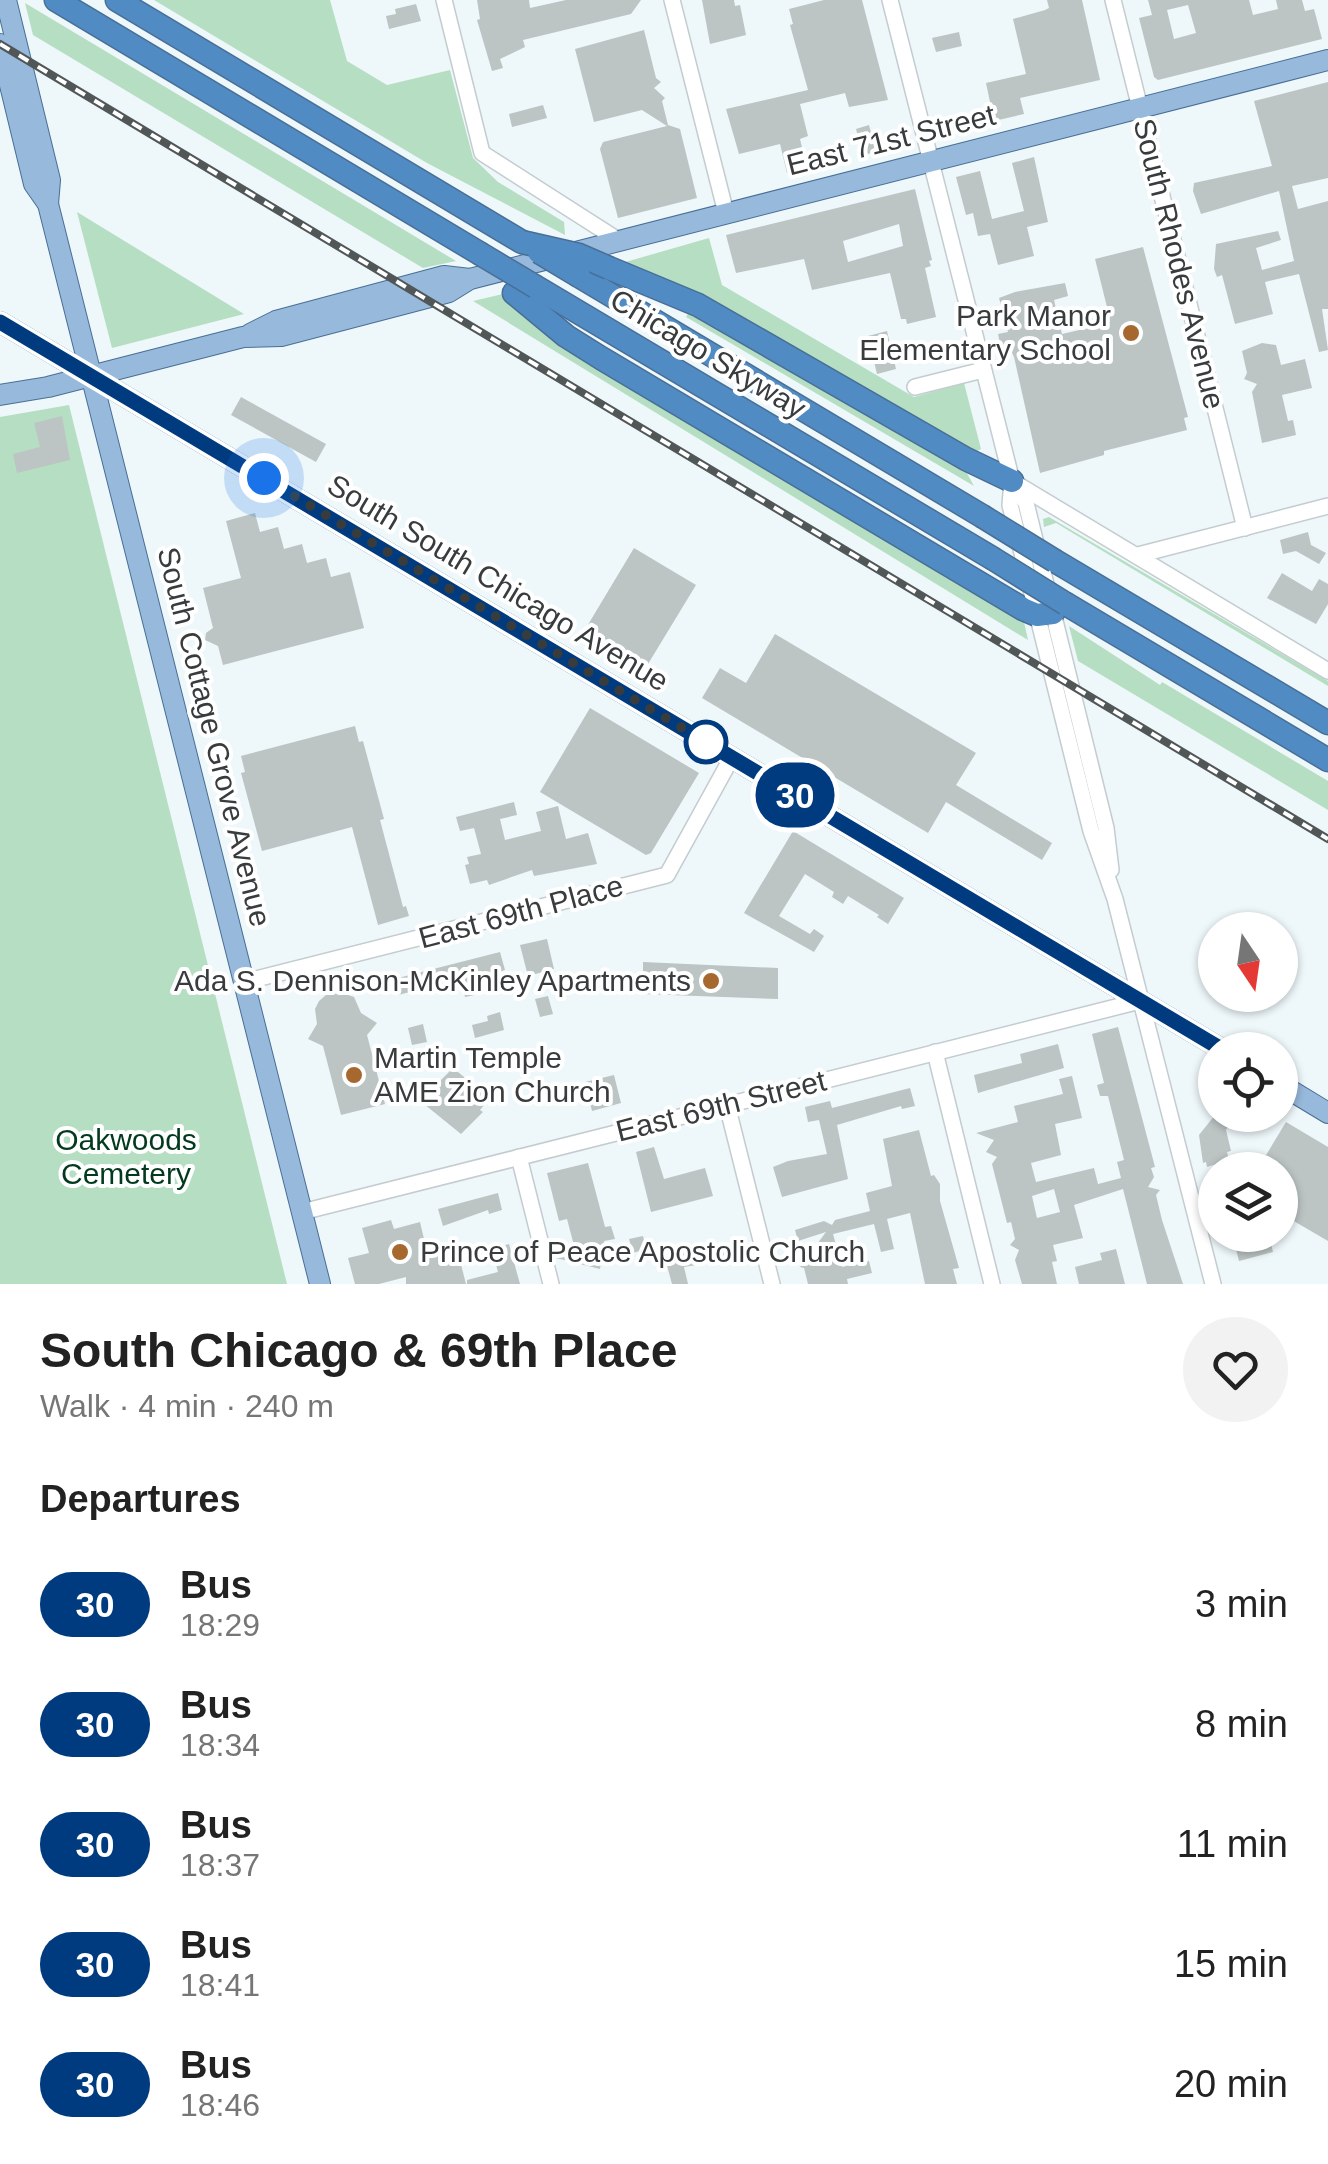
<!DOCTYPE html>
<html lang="en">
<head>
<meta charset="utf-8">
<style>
  :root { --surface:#fff; --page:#f2f2f2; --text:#222; --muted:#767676 }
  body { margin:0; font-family:Helvetica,sans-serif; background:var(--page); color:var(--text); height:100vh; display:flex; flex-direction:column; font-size:38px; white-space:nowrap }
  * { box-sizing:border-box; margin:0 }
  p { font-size:32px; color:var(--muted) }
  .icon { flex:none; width:55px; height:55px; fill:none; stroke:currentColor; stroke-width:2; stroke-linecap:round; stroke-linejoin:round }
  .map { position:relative; height:1284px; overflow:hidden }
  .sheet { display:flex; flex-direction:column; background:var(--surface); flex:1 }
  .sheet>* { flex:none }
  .badge { padding:0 20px; border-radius:32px; font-size:35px; line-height:65px }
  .needle { width:65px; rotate:167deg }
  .controls { position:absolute; left:1198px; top:912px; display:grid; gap:20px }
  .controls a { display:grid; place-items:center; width:100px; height:100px; border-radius:50%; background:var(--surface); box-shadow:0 2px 8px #0004; font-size:50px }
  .you { position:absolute; width:50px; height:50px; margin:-25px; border:8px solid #fff; border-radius:50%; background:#1a73e8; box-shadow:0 0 0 15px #1a73e833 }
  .map>.badge { position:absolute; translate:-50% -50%; box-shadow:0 0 0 5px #fff }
  h2 { padding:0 40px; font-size:38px; line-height:90px }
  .round { display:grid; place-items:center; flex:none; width:105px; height:105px; border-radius:52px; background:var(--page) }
  .headline { display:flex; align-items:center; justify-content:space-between; height:170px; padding:0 40px }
  h1 { font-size:48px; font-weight:600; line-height:75px }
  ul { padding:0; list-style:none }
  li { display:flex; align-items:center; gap:30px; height:120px; padding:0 40px }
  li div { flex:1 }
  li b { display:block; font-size:38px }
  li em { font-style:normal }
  li .badge { min-width:110px; font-weight:700; text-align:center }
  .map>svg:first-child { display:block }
</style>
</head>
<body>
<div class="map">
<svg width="1328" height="1284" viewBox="0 0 1328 1284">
  <rect width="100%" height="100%" fill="#eef7fa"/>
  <g fill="#b6dec2">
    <polygon points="154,0 330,0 347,61 387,85 450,70 473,158 498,182 564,222 565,235 427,163"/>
    <polygon points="25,3 456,261 423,268 33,35"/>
    <polygon points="77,212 244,314 112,348"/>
    <polygon points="709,238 722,285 914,397 964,383 981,449 975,452 942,436 753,324 622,263"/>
    <path d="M503,294C667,417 848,516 1024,622L1028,640L473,301Z"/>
    <polygon points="691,309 964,468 974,486 686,317"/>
    <polygon points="69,405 287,1284 0,1284 0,417"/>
    <polygon points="1049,517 1328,681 1328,686 1056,523 1044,527 1043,519"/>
    <polygon points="1069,626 1160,685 1162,682 1328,781 1328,810 1078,661"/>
  </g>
  <g fill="#bcc5c4" fill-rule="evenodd">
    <polygon points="477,0 529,0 530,8 566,0 641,0 631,14 523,40 525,47 500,59 503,68 492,71 477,20 480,19"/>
    <polygon points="702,0 734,0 735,6 740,5 746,35 710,44"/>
    <polygon points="824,0 862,0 888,100 849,107 845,93 800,104 808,136 800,139 807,168 787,173 780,144 739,154 726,109 808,90 790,25 793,24 789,9"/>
    <polygon points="1047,0 1082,0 1100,80 1020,98 1024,114 994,121 986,83 1026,74 1013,19 1045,10 1049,8"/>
    <path d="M1148,0H1249L1253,15L1278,9L1276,0H1302L1305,11L1314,9L1322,39L1158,80L1154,77L1139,18L1152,15ZM1188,5L1196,33L1174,39L1167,10Z"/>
    <polygon points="416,4 421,21 389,29 386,16 396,14 395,9"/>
    <polygon points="644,30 656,78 661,82 654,88 665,98 662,101 668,125 680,129 697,198 618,218 600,149 603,142 667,126 642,110 594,122 575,49"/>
    <polygon points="959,32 962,46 936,52 932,38"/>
    <polygon points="1328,82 1328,178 1292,186 1298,209 1328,201 1328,309 1322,309 1328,350 1319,352 1299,274 1265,282 1273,314 1235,324 1222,275 1217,277 1214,269 1216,244 1278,231 1281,240 1256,248 1262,270 1294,261 1279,191 1201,214 1193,191 1194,183 1272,166 1254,101"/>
    <polygon points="543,105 547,118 512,127 509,114"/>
    <polygon points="869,125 876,152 863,155 856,129"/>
    <polygon points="1034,157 1048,222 1027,227 1034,256 998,265 990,234 978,236 973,213 966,215 956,177 980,171 992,219 1024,211 1012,163"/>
    <path d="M915,189L932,260L929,261L931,266L925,268L936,317L907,324L906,319H901L890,273L812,290L804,259L736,273L726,235ZM899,224L903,246L848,262L843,241Z"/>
    <polygon points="1143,247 1188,417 1184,418 1187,430 1104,451 1104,455 1040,473 1014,357 1009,346 1001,348 998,334 1008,332 999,298 1015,292 1065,283 1068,296 1054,300 1062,334 1088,328 1086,320 1109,315 1095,259"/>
    <polygon points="887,331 896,369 877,374 868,336"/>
    <polygon points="1262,343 1276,345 1281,365 1305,359 1312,388 1282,395 1288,421 1293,420 1296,435 1262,443 1252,392 1257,384 1244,379 1247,373 1242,351"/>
    <polygon points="241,397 326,444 316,462 231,415"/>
    <polygon points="62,416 70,460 17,473 13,454 40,447 34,423"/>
    <polygon points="255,513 260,532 278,527 284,549 302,544 307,563 326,558 331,577 350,572 364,628 223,665 218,646 205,640 206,633 213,628 203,588 241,578 226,521"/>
    <polygon points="1308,532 1311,545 1326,553 1319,564 1296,551 1283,554 1280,540"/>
    <polygon points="634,548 696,585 648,664 586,628"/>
    <polygon points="1282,573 1312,591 1319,579 1328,584 1328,604 1316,624 1267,598"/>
    <polygon points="775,634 976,753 956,785 1052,843 1042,860 946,802 928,833 702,698 720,668 746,683"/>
    <polygon points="590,708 699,773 651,853 646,855 540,792"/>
    <polygon points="355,726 359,742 363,741 384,819 380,820 403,907 406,906 409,916 378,925 352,827 262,851 241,773 245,772 241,756"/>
    <polygon points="514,802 517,815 500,819 505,840 541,831 536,812 558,806 566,839 588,833 597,864 534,876 532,870 489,885 487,880 470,884 465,865 469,864 467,857 481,854 474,828 460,831 456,817"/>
    <polygon points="793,831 904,898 888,924 877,917 879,915 848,896 843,904 832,897 834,892 805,874 779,916 810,934 814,929 824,936 814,952 744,913"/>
    <polygon points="547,939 554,969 528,976 520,945"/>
    <polygon points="500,952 505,970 487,976 490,988 478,991 479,994 465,997 461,979 398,995 394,979"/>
    <polygon points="643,962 778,968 778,999 643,994"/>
    <polygon points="340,992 354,997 361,1013 377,1023 367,1035 385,1104 341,1115 323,1046 308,1039 317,1024 315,1009 319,1001 326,995"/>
    <polygon points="548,996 553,1014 540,1017 535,999"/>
    <polygon points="500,1012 504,1030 475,1038 472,1025 488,1021 487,1016"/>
    <polygon points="423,1024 427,1042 412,1045 408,1028"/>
    <path d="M1118,1027L1155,1167L1151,1168L1154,1177L1148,1187L1160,1190L1156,1195L1162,1220L1183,1284H1147L1123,1189L1074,1205L1083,1238L1053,1245L1057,1261L1052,1262L1057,1284H1022L1015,1260L1019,1250L1010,1245L1015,1239L1011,1222L1007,1223L992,1164L997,1157L986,1152L994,1140L976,1133L1018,1122L1014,1106L1063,1094L1059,1079L1072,1076L1082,1118L1055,1124L1061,1155L1031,1163L1036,1182L1094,1168L1098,1184L1121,1178L1117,1162L1124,1160L1108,1096H1100L1097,1085L1104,1083L1092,1034ZM1054,1189L1060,1212L1037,1218L1032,1196Z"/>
    <polygon points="1058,1044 1064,1068 978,1093 974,1075 1022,1063 1020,1054"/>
    <polygon points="453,1068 490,1098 480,1110 483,1112 461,1134 424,1104 434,1092 431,1090"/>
    <polygon points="614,1075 621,1103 592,1111 585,1082"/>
    <polygon points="910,1088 915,1106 902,1109 901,1106 837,1125 848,1179 782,1197 773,1167 788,1161 827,1154 819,1120 808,1122 805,1107 830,1101 832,1108"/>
    <polygon points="1215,1115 1236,1115 1226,1130 1231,1151 1227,1152 1229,1160 1207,1167 1206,1162 1203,1163 1199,1135"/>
    <polygon points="1286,1122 1328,1147 1328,1241 1280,1213 1280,1170 1257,1170"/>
    <polygon points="919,1130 931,1176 934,1175 940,1184 940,1201 959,1268 953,1269 957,1284 925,1284 910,1213 887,1219 894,1249 881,1252 874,1224 833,1234 842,1267 869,1261 872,1273 847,1279 848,1284 808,1284 804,1268 800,1267 826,1232 798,1241 795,1230 824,1221 832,1225 835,1220 870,1211 866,1193 892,1186 883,1139"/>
    <polygon points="654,1147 664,1179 705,1168 713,1196 651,1212 636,1152"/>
    <polygon points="588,1163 605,1227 611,1226 615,1239 604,1241 608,1255 602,1256 600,1269 556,1258 576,1253 567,1219 559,1221 547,1173"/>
    <polygon points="498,1193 502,1210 489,1214 488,1210 443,1226 438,1209"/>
    <polygon points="391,1220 394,1229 420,1222 428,1256 457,1249 466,1284 406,1284 406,1277 379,1284 355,1284 348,1258 369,1253 362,1228"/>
    <polygon points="643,1236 646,1249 633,1253 629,1239"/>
    <polygon points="1256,1237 1258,1242 1270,1238 1273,1252 1239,1261 1235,1245"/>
    <polygon points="509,1244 520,1284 467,1284 467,1280 498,1272 492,1249"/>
    <polygon points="722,1244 727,1260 684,1267 688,1284 672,1284 663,1251 682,1246 684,1254"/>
    <polygon points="1116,1249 1125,1284 1079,1284 1075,1267 1102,1260 1100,1253"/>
  </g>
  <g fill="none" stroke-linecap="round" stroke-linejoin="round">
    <g stroke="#c4cccf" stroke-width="18">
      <g id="minor">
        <polyline points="444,0 482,153 618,240"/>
        <polyline points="672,0 726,213"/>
        <polyline points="890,0 1012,481 1010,505 1091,831 1115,899 1213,1284"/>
        <polyline points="1113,0 1245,528"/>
        <polyline points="915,387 983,370"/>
        <polyline points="1013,482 1026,503 1106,828 1111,870"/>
        <polyline points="1015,483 1328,671"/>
        <polyline points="1138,555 1328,506"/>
        <polyline points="244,982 667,875 732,757"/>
        <polyline points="935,1052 992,1284"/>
        <polyline points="727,1105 772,1284"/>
        <polyline points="519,1157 551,1284"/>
        <polyline points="302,1212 1140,1001"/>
      </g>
    </g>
    <g stroke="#486f95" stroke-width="22">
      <g id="major">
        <polyline points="6,0 50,180 48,204"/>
        <polyline points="0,44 34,184 48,204 320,1284"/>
        <polyline points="0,322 1223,1050"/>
        <polyline points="250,334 276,321 444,276 470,279"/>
        <polyline points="0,395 48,387 243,337 281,336 449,292 470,279 1328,60"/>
        <polyline points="1280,1084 1328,1113"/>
      </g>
    </g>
    <g stroke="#486f95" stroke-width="25">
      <g id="highway">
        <polyline points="56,0 479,253"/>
        <polyline points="117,0 522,242"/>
        <polyline points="609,268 698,305 966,459 1012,481"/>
        <polyline points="579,276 982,516"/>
        <polyline points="536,287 992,558"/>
        <polyline points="514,293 566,336 601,358 1023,609 1037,615 1053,613"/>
        <polyline points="1055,561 1328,723"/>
        <polyline points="1066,604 1328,760"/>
      </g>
    </g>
    <use href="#minor" stroke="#fff" stroke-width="15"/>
    <use href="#major" stroke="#97b9dc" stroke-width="20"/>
    <use href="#highway" stroke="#518bc4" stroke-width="22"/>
    <g stroke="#515657" stroke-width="8">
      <polyline id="rail" points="0,44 1328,839"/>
    </g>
    <use href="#rail" stroke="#fff" stroke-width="4" stroke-dasharray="11" stroke-linecap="butt"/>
    <g stroke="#486f95" stroke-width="25" stroke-linecap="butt">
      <g id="highway-bridge">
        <polyline points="522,242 579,255 609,268"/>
        <polyline points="539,252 579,276"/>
        <polyline points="479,253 536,287"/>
        <polyline points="982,516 1055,561"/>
        <polyline points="992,558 1066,604"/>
      </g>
    </g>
    <use href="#highway-bridge" stroke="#518bc4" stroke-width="22"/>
  </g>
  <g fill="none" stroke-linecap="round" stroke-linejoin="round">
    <g stroke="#fff" stroke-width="22">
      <polyline id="line" points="0,322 1223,1050"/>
    </g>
    <use href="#line" stroke="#003b80" stroke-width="15"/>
    <polyline stroke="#383c3d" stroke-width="10" stroke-dasharray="0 18" points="264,478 709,744 706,742"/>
  </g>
  <g fill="#a7682f" stroke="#fff" stroke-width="4">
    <circle cx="1131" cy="333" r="10"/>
    <circle cx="711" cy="981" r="10"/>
    <circle cx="354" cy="1075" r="10"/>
    <circle cx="400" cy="1252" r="10"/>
  </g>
  <circle fill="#fff" stroke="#003b80" stroke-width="5" cx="706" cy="742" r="20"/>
  <g text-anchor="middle" stroke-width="8" stroke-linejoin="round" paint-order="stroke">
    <g font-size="30" fill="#383c3d" stroke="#fff">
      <text transform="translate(891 140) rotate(-14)" y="10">East 71st Street</text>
      <text transform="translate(1179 264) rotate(76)" y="10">South Rhodes Avenue</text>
      <text transform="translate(708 354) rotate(31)" y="10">Chicago Skyway</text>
      <text transform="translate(498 583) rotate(31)" y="10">South South Chicago Avenue</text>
      <text transform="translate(214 737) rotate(76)" y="10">South Cottage Grove Avenue</text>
      <text transform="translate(521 912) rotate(-15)" y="10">East 69th Place</text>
      <text transform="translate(721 1106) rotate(-14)" y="10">East 69th Street</text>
    </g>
    <g font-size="30" fill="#383c3d" stroke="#fff" text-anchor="end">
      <text x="1111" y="326">Park Manor<tspan x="1111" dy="34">Elementary School</tspan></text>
      <text x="691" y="991">Ada S. Dennison-McKinley Apartments</text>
      <text x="374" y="1068" text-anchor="start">Martin Temple<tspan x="374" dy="34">AME Zion Church</tspan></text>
      <text x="420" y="1262" text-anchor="start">Prince of Peace Apostolic Church</text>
    </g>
    <g font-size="30" fill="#033a1e" stroke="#fff">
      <text x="126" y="1150">Oakwoods<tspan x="126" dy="34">Cemetery</tspan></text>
    </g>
  </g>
</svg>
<div class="controls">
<a><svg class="needle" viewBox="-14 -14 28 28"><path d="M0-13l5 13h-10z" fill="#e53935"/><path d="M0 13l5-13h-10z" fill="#767676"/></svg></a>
<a><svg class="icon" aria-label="locate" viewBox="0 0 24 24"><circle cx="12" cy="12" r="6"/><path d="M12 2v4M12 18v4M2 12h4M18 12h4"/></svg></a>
<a><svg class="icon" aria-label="layers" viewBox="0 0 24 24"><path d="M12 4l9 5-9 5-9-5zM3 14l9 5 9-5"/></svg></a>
</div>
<div class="you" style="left:264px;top:478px"></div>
<b class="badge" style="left:795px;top:795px;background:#003b80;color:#fff">30</b>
</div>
<section class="sheet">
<div class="headline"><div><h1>South Chicago &amp; 69th Place</h1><p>Walk · 4 min · 240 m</p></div><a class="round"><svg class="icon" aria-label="heart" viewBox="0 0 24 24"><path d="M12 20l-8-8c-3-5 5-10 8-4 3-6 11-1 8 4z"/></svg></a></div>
<h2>Departures</h2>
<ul>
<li><span class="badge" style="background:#003b80;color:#fff">30</span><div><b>Bus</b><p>18:29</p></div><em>3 min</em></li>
<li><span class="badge" style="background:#003b80;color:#fff">30</span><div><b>Bus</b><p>18:34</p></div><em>8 min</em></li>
<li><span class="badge" style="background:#003b80;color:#fff">30</span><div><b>Bus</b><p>18:37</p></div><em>11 min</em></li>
<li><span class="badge" style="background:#003b80;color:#fff">30</span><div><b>Bus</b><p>18:41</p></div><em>15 min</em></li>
<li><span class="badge" style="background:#003b80;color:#fff">30</span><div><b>Bus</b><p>18:46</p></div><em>20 min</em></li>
</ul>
</section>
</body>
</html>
